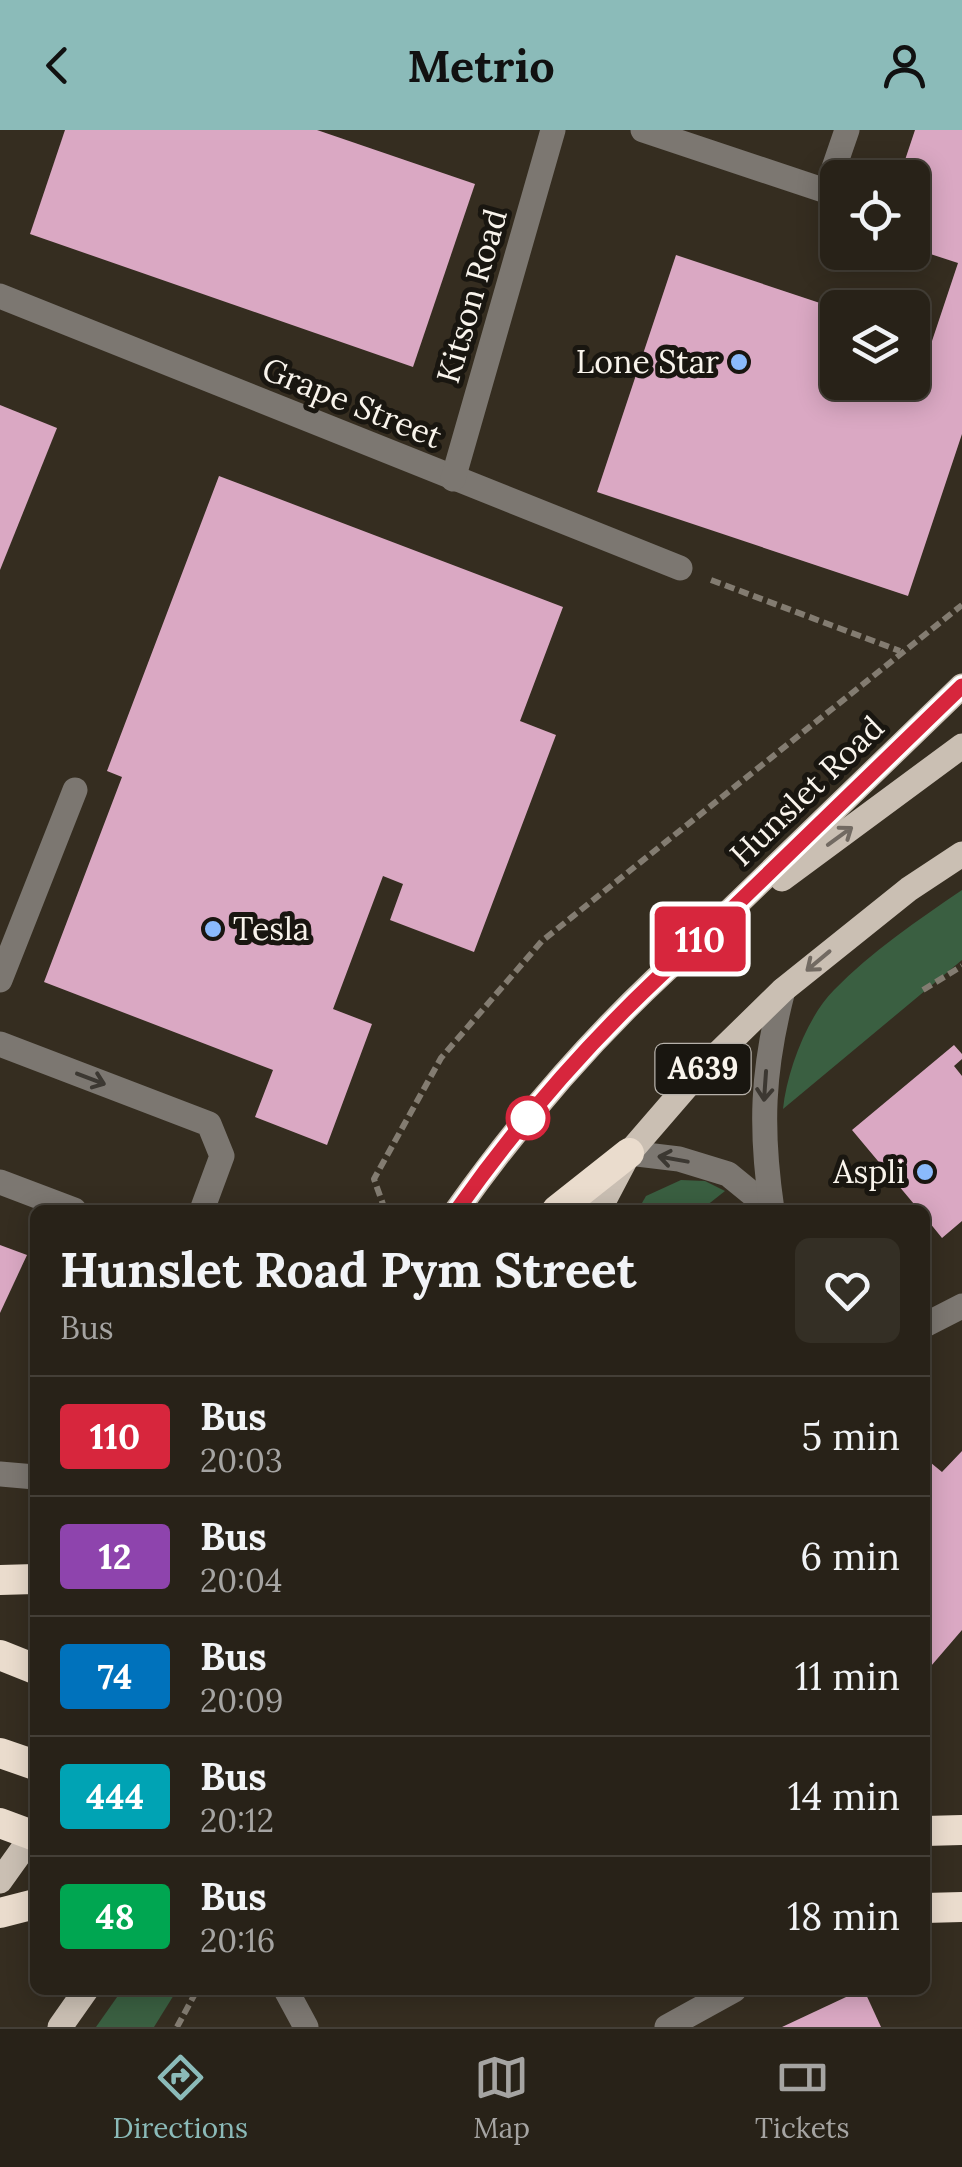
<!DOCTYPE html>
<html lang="en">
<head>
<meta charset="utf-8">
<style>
  :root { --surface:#282218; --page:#342f25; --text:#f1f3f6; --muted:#a5a4a2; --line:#443f37; --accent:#8bbbb9 }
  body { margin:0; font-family:Lora,serif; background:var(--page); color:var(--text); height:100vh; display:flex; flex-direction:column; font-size:38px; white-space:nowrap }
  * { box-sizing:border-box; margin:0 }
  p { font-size:32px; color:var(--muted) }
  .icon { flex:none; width:55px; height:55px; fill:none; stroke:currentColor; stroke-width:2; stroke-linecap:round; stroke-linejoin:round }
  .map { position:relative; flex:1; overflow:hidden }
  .details { position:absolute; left:30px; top:1075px; width:900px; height:790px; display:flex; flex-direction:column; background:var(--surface); border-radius:15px; box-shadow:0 5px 25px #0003,0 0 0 2px var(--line) }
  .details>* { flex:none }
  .badge { padding:0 20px; border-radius:8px; font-size:35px; line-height:65px }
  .tools { position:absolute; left:820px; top:30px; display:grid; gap:20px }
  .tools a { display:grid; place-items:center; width:110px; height:110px; border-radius:15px; background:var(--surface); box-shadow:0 5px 25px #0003,0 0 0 2px var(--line); font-size:50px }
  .map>.badge { position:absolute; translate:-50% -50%; box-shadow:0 0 0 5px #fff }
  .round { display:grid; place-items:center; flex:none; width:105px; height:105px; border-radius:15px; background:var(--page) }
  .headline { display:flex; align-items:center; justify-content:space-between; height:170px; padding:0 30px }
  h1 { font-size:48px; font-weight:700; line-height:75px }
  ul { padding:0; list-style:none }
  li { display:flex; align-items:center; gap:30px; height:120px; padding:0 30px; border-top:2px solid var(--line) }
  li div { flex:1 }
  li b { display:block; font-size:38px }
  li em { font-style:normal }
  li .badge { min-width:110px; font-weight:700; text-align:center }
  header { display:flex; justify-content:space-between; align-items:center; height:130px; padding:0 30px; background:var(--accent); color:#111; font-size:45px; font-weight:700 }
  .dock { display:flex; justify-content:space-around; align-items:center; height:140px; border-top:2px solid var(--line); background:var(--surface); font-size:28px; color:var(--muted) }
  .dock a { display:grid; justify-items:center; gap:5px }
  .dock .on { color:var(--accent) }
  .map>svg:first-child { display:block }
</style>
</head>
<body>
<header><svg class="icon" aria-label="back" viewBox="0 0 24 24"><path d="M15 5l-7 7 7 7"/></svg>Metrio<svg class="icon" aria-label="person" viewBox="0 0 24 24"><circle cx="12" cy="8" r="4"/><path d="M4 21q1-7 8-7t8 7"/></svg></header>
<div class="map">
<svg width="962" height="1897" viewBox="0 0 962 1897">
  <rect width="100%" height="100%" fill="#352d20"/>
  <g fill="#3a5f41">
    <path d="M962,760V830L783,979C787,941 807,887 834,860C871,822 918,790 962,760Z"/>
    <polygon points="681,1050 705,1051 725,1061 701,1080 638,1080 646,1066"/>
    <polygon points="122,1860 177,1860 154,1897 96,1897"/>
  </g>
  <g fill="#daa8c3">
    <polygon points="65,0 317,0 475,54 413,237 30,104"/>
    <polygon points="915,0 962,0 962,304 908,466 597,362 676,125 838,179 838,252 912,252 912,204 932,211 958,133 912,118 912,48 899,48"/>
    <polygon points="0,275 57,298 0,440"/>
    <polygon points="219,346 563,477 520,591 556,605 474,822 390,790 403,754 383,746 333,879 372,894 327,1015 255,987 273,940 44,852 122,647 107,641"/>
    <polygon points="954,915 962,924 962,929 954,936 962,946 962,1091 942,1108 925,1087 925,1080 919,1080 852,1000"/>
    <polygon points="0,1115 27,1125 0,1183"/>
    <polygon points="962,1321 962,1500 925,1543 925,1430 931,1424 925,1419 925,1328 942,1342"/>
    <polygon points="864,1860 881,1897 782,1897 861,1860"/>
  </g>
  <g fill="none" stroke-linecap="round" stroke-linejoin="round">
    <g stroke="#837c71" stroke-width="6" stroke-dasharray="10 5" stroke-linecap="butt">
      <polyline points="711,450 900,521"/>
      <polyline points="923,860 962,836"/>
      <polyline points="385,1080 374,1049 441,928 542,811 962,475"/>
      <polyline points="177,1897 197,1860"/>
    </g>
    <g stroke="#7c7771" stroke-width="25">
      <polyline points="643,0 826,61 847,0"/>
      <polyline points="0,166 680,438"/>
      <polyline points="453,349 553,0"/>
      <polyline points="0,850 75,660"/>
      <polyline points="0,914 209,994 222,1026 202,1080"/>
      <polyline points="629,1023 679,1029 728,1044 772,1080"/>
      <polyline points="0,1052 74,1080"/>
      <path d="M772,1080C760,998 762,941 783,860"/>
      <polyline points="925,1195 962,1176"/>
      <polyline points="0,1344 35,1347"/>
      <polyline points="286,1860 306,1897"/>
      <polyline points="667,1897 734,1860"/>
    </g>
    <g stroke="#cabfb3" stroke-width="25">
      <polyline points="782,749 962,616"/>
      <path d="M457,1080C528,980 612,885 705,805L962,556"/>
      <polyline points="599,1080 629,1023 699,942 783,860 909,759 962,724"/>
      <polyline points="0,1751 35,1702"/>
      <polyline points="60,1897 86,1860"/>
    </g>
    <g stroke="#eadccd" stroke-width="30">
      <polyline points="557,1080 629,1023"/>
      <polyline points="0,1450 35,1449"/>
      <polyline points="0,1525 35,1539"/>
      <polyline points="0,1623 35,1635"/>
      <polyline points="925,1701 962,1700"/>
      <polyline points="925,1778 962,1777"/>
      <polyline points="0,1783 35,1774"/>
    </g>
    <polyline stroke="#eadccd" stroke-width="30" points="0,1693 35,1706"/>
  </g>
  <defs><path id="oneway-shaft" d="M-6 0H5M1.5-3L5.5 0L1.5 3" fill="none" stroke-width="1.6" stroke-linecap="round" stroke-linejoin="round" transform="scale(2.5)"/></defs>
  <g stroke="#726a62">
    <use href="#oneway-shaft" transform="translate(840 706) rotate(-36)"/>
    <use href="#oneway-shaft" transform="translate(818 831) rotate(140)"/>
  </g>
  <g stroke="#3c3832">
    <use href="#oneway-shaft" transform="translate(91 949) rotate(21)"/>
    <use href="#oneway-shaft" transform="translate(765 956) rotate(94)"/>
    <use href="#oneway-shaft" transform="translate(673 1029) rotate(-170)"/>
  </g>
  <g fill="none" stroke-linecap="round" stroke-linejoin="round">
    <g stroke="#fff" stroke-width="22">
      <path id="line" d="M457,1080C528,979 612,886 705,805L962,556"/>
    </g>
    <use href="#line" stroke="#d7263d" stroke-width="15"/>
  </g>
  <g fill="#8abafc" stroke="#191610" stroke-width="4">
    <circle cx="739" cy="232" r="10"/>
    <circle cx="213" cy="799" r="10"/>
    <circle cx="925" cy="1042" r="10"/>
  </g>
  <circle fill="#fff" stroke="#d7263d" stroke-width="5" cx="528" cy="988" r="20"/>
  <g text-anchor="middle" stroke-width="10" stroke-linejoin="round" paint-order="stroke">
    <rect fill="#191610" stroke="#b6b1aa" stroke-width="2.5" x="655.5" y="914" width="95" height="50" rx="8"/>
    <g font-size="30" font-weight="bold" fill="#f9f4ec">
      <text x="703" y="949">A639</text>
    </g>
    <g font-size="32" fill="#f9f4ec" stroke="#191610">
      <text transform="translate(472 166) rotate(-74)" y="11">Kitson Road</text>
      <text transform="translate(352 273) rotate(22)" y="11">Grape Street</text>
      <text transform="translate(807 661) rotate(-44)" y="11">Hunslet Road</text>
    </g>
    <g font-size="32" fill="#f9f4ec" stroke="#191610" text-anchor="end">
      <text x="719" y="243">Lone Star</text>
      <text x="233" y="810" text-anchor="start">Tesla</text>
      <text x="905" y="1053">Aspli</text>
    </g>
  </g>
</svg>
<div class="tools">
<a><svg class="icon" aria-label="locate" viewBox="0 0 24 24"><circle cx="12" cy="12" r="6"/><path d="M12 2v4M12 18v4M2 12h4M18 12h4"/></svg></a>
<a><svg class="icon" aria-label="layers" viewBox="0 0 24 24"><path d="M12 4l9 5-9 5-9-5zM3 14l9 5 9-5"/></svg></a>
</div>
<b class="badge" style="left:700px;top:809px;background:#d7263d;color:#fff">110</b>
<section class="details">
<div class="headline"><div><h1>Hunslet Road Pym Street</h1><p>Bus</p></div><a class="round"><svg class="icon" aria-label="heart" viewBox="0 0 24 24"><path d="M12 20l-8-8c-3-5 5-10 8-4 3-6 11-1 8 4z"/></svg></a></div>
<ul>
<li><span class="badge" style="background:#d7263d;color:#fff">110</span><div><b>Bus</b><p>20:03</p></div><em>5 min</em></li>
<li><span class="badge" style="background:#8e44ad;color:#fff">12</span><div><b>Bus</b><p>20:04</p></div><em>6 min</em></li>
<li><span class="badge" style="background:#0072bc;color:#fff">74</span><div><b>Bus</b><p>20:09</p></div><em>11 min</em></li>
<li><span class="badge" style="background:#00a3b4;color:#fff">444</span><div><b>Bus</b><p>20:12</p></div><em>14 min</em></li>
<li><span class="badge" style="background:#00a651;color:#fff">48</span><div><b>Bus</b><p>20:16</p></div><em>18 min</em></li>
</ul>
</section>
</div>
<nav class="dock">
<a class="on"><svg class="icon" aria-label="directions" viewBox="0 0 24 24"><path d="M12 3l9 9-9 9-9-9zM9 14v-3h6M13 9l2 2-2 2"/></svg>Directions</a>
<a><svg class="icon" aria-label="map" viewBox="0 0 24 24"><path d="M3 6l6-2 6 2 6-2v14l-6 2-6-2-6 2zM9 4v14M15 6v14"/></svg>Map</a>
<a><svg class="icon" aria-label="tickets" viewBox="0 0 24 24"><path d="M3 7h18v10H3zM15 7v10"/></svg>Tickets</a>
</nav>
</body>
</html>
